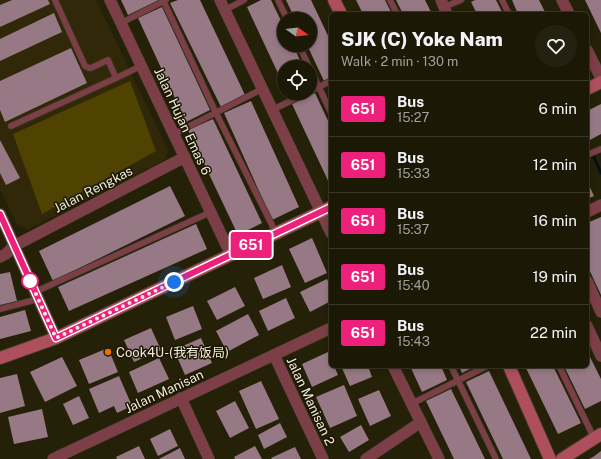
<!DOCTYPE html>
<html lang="en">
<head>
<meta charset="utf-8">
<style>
  :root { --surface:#1c1806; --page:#252110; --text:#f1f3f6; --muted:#a0a09b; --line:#3a3728 }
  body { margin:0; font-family:"Public Sans","Noto Sans SC",sans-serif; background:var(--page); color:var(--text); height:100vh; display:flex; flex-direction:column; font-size:15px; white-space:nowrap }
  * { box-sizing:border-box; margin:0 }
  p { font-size:13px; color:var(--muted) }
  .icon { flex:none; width:22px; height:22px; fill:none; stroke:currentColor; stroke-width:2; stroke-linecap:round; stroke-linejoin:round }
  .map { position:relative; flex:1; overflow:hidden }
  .sheet { position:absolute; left:329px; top:12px; width:260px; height:356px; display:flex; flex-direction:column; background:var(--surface); border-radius:6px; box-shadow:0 2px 6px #0003,0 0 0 1px var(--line) }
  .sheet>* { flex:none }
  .badge { padding:0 8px; border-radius:3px; font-size:14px; line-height:26px }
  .needle { width:26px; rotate:104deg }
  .buttons { position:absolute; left:277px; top:12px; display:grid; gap:8px }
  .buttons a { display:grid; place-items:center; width:40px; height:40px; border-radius:50%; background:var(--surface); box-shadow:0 2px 6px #0003,0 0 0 1px var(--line); font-size:20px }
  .you { position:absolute; width:20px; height:20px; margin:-10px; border:3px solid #fff; border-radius:50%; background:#1a73e8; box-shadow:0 0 0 6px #1a73e833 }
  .map>.badge { position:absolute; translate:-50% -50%; box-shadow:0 0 0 2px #fff }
  .round { display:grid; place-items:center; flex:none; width:42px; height:42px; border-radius:21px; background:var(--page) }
  .head { display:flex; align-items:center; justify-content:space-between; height:68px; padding:0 12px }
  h1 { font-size:19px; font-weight:800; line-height:30px }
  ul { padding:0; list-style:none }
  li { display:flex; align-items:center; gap:12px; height:56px; padding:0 12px; border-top:1px solid var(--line) }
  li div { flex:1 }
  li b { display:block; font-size:15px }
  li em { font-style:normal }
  li .badge { min-width:44px; font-weight:700; text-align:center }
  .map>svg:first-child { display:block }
</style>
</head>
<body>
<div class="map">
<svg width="601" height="459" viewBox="0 0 601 459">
  <rect width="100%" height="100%" fill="#252008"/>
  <polygon fill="#302809" points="0,0 96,0 168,150 165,160 27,230 16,223 0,189"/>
  <polygon fill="#504200" points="130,81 156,151 42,214 13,134"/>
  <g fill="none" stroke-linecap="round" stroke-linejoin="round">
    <polyline stroke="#031117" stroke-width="3" points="593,155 601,173"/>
  </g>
  <g fill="#967984">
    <polygon points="12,0 48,0 50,4 0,27 0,5"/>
    <polygon points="121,0 159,0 128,15"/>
    <polygon points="178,0 200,0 245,95 221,107 170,3"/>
    <polygon points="261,0 271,0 284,27 284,45 293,45 303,67 284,67 284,86 247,7"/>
    <polygon points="286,0 311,0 331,42 331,77 324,81 307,45 310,45 310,19 295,19"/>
    <polygon points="356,0 385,0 392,14 363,14"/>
    <polygon points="396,0 425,0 432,14 403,14"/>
    <polygon points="475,0 496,0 503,14 477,14 471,2"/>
    <polygon points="512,0 539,0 546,14 518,14"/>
    <polygon points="585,0 601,0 601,33"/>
    <polygon points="162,7 210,110 186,122 138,18"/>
    <polygon points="54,13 62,32 0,61 0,39"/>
    <polygon points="71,48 87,83 5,122 0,110 0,81"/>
    <polygon points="315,93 331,127 331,187 292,104"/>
    <polygon points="251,101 299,207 272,220 224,113"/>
    <polygon points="601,104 601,134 590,140 587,134 587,111"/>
    <polygon points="213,119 262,223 238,235 188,130"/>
    <polygon points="0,140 20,178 6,185 0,173"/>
    <polygon points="587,181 594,196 587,199"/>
    <polygon points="170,186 185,216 53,281 39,251"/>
    <polygon points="601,217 601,295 587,265 587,223"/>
    <polygon points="196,224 207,249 69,311 58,287"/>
    <polygon points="312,238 327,273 305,283 289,249"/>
    <polygon points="282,265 291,287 263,299 254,278"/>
    <polygon points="10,272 17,301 0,305 0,274"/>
    <polygon points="327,279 331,288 331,301 310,312 300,292"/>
    <polygon points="235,287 245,306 217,320 207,301"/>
    <polygon points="286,298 295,318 268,331 259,311"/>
    <polygon points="193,306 202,329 175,340 166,317"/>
    <polygon points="25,310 31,331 0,339 0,317"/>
    <polygon points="248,314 259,335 227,352 216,331"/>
    <polygon points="151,328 161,350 134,362 124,340"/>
    <polygon points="201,338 212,363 185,375 174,350"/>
    <polygon points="108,348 118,372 89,384 79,360"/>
    <polygon points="587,351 601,379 601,401 585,409 564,366 587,366"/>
    <polygon points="328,352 331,359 331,366 334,366 338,375 312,387 302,364"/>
    <polygon points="62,357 77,386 45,402 30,372"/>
    <polygon points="159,358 169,379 138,393 129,372"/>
    <polygon points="341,366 368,366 372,377 350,386"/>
    <polygon points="410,366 441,366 447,380 422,392"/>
    <polygon points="459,366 476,366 462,373"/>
    <polygon points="530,366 553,366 581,423 558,434 526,368"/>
    <polygon points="489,371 531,459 503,459 466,382"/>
    <polygon points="17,374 25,406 0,413 0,378"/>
    <polygon points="119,376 132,406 117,413 114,406 99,413 89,389"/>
    <polygon points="261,381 279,419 256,429 239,391"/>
    <polygon points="344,385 357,416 330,428 316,397"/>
    <polygon points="451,389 485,459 454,459 426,401"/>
    <polygon points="379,390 391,416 370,426 358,399"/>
    <polygon points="79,396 89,418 73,425 63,404"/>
    <polygon points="235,401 249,428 230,438 216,411"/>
    <polygon points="42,409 48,437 14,444 8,417"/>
    <polygon points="280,423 287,437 264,449 258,435"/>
    <polygon points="361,425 369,440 349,452 340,437"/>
    <polygon points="170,429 178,446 158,456 150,439"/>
    <polygon points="139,446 145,459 117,459 116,457"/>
    <polygon points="255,446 262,459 235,459 234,457"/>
    <polygon points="295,447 301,459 272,459 271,458"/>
    <polygon points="180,448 185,459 159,459"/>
    <polygon points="601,451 601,459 589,459 593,457"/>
  </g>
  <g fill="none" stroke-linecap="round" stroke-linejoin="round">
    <g stroke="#413d26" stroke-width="7">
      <g id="lane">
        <polyline points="163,0 216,113 276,233"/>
        <polyline points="278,0 287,19"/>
        <polyline points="390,0 397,14"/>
        <polyline points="502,0 509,14"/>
        <polyline points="444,7 461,0"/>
        <polyline points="225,10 244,0"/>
        <polyline points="121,23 166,0"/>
        <polyline points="299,45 309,67"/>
        <polyline points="310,68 331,113"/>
        <polyline points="116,78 141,66"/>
        <polyline points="310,91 331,81"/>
        <polyline points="272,110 307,93"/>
        <polyline points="11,126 116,78 108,60 91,68 89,68 85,66 55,0"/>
        <polyline points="174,134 262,89"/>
        <polyline points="587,155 601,149"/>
        <polyline points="35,292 211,212"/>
        <polyline points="0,309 38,299"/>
        <polyline points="451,366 496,459"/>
        <polyline points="559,366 594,438"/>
        <polyline points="411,404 487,366"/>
      </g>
    </g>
    <g stroke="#413d26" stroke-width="12">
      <g id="street">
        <polyline points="110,0 231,255"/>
        <polyline points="220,0 331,233"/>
        <polyline points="441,0 447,14"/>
        <polyline points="562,0 569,14"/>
        <polyline points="587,50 601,78"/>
        <polyline points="587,212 601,205"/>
        <polyline points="0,214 56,338"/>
        <polyline points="0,257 6,254 14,246 185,157"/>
        <polyline points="587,281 601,312"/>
        <polyline points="587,326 601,356"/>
        <polyline points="274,355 323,459"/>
        <polyline points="393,366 439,459"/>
        <polyline points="181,398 209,459"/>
        <polyline points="53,459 331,328"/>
        <polyline points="366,459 421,422"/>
      </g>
    </g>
    <g stroke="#413d26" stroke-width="14">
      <g id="secondary">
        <polyline points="334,0 341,14"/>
        <polyline points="587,89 601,82"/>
        <polyline points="0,358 56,338 331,207"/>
        <polyline points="509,366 550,459"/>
        <polyline points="562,459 601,434"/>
      </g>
    </g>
    <use href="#lane" stroke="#7c3f48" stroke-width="5.5"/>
    <use href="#street" stroke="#7c3f48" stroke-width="11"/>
    <use href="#secondary" stroke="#af4e5d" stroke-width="12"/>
  </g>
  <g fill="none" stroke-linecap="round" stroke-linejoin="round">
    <g stroke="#fff" stroke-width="9">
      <polyline id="line" points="0,214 56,338 331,207"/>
    </g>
    <use href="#line" stroke="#ed207b" stroke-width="6"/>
    <polyline stroke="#efecde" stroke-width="4" stroke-dasharray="0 7.2" points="30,281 56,338 174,282"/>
  </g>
  <circle fill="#fff" stroke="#ed207b" stroke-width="2" cx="30" cy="281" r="8"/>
  <circle fill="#e8710a" stroke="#1c1601" stroke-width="1.5" cx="108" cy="352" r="4"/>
  <g text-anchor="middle" stroke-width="3" stroke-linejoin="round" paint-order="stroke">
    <g font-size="13" fill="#efecde" stroke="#1c1601">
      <text transform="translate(183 121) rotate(65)" y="5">Jalan Hujan Emas 6</text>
      <text transform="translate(93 189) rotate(-27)" y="5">Jalan Rengkas</text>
      <text transform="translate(164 391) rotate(-25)" y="5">Jalan Manisan</text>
      <text transform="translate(311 401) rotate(65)" y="5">Jalan Manisan 2</text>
    </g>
    <g font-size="13" fill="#efecde" stroke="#1c1601" text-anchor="start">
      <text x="116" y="357">Cook4U-(我有饭局)</text>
    </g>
  </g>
</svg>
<div class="buttons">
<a><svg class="needle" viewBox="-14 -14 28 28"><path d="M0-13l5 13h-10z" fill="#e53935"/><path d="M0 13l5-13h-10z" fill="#a0a09b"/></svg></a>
<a><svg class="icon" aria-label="locate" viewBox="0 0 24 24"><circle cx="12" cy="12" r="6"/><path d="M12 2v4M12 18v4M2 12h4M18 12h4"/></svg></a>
</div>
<div class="you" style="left:174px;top:282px"></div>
<b class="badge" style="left:251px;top:245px;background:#ed207b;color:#fff">651</b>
<section class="sheet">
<div class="head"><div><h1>SJK (C) Yoke Nam</h1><p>Walk · 2 min · 130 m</p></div><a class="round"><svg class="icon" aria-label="heart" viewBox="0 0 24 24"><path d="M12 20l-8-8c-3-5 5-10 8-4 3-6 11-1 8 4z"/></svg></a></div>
<ul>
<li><span class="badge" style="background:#ed207b;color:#fff">651</span><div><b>Bus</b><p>15:27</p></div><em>6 min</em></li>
<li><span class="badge" style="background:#ed207b;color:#fff">651</span><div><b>Bus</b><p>15:33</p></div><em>12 min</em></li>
<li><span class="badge" style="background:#ed207b;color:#fff">651</span><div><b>Bus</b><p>15:37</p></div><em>16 min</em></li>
<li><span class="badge" style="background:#ed207b;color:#fff">651</span><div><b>Bus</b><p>15:40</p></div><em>19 min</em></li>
<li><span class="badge" style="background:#ed207b;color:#fff">651</span><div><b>Bus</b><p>15:43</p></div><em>22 min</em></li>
</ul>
</section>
</div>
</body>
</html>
